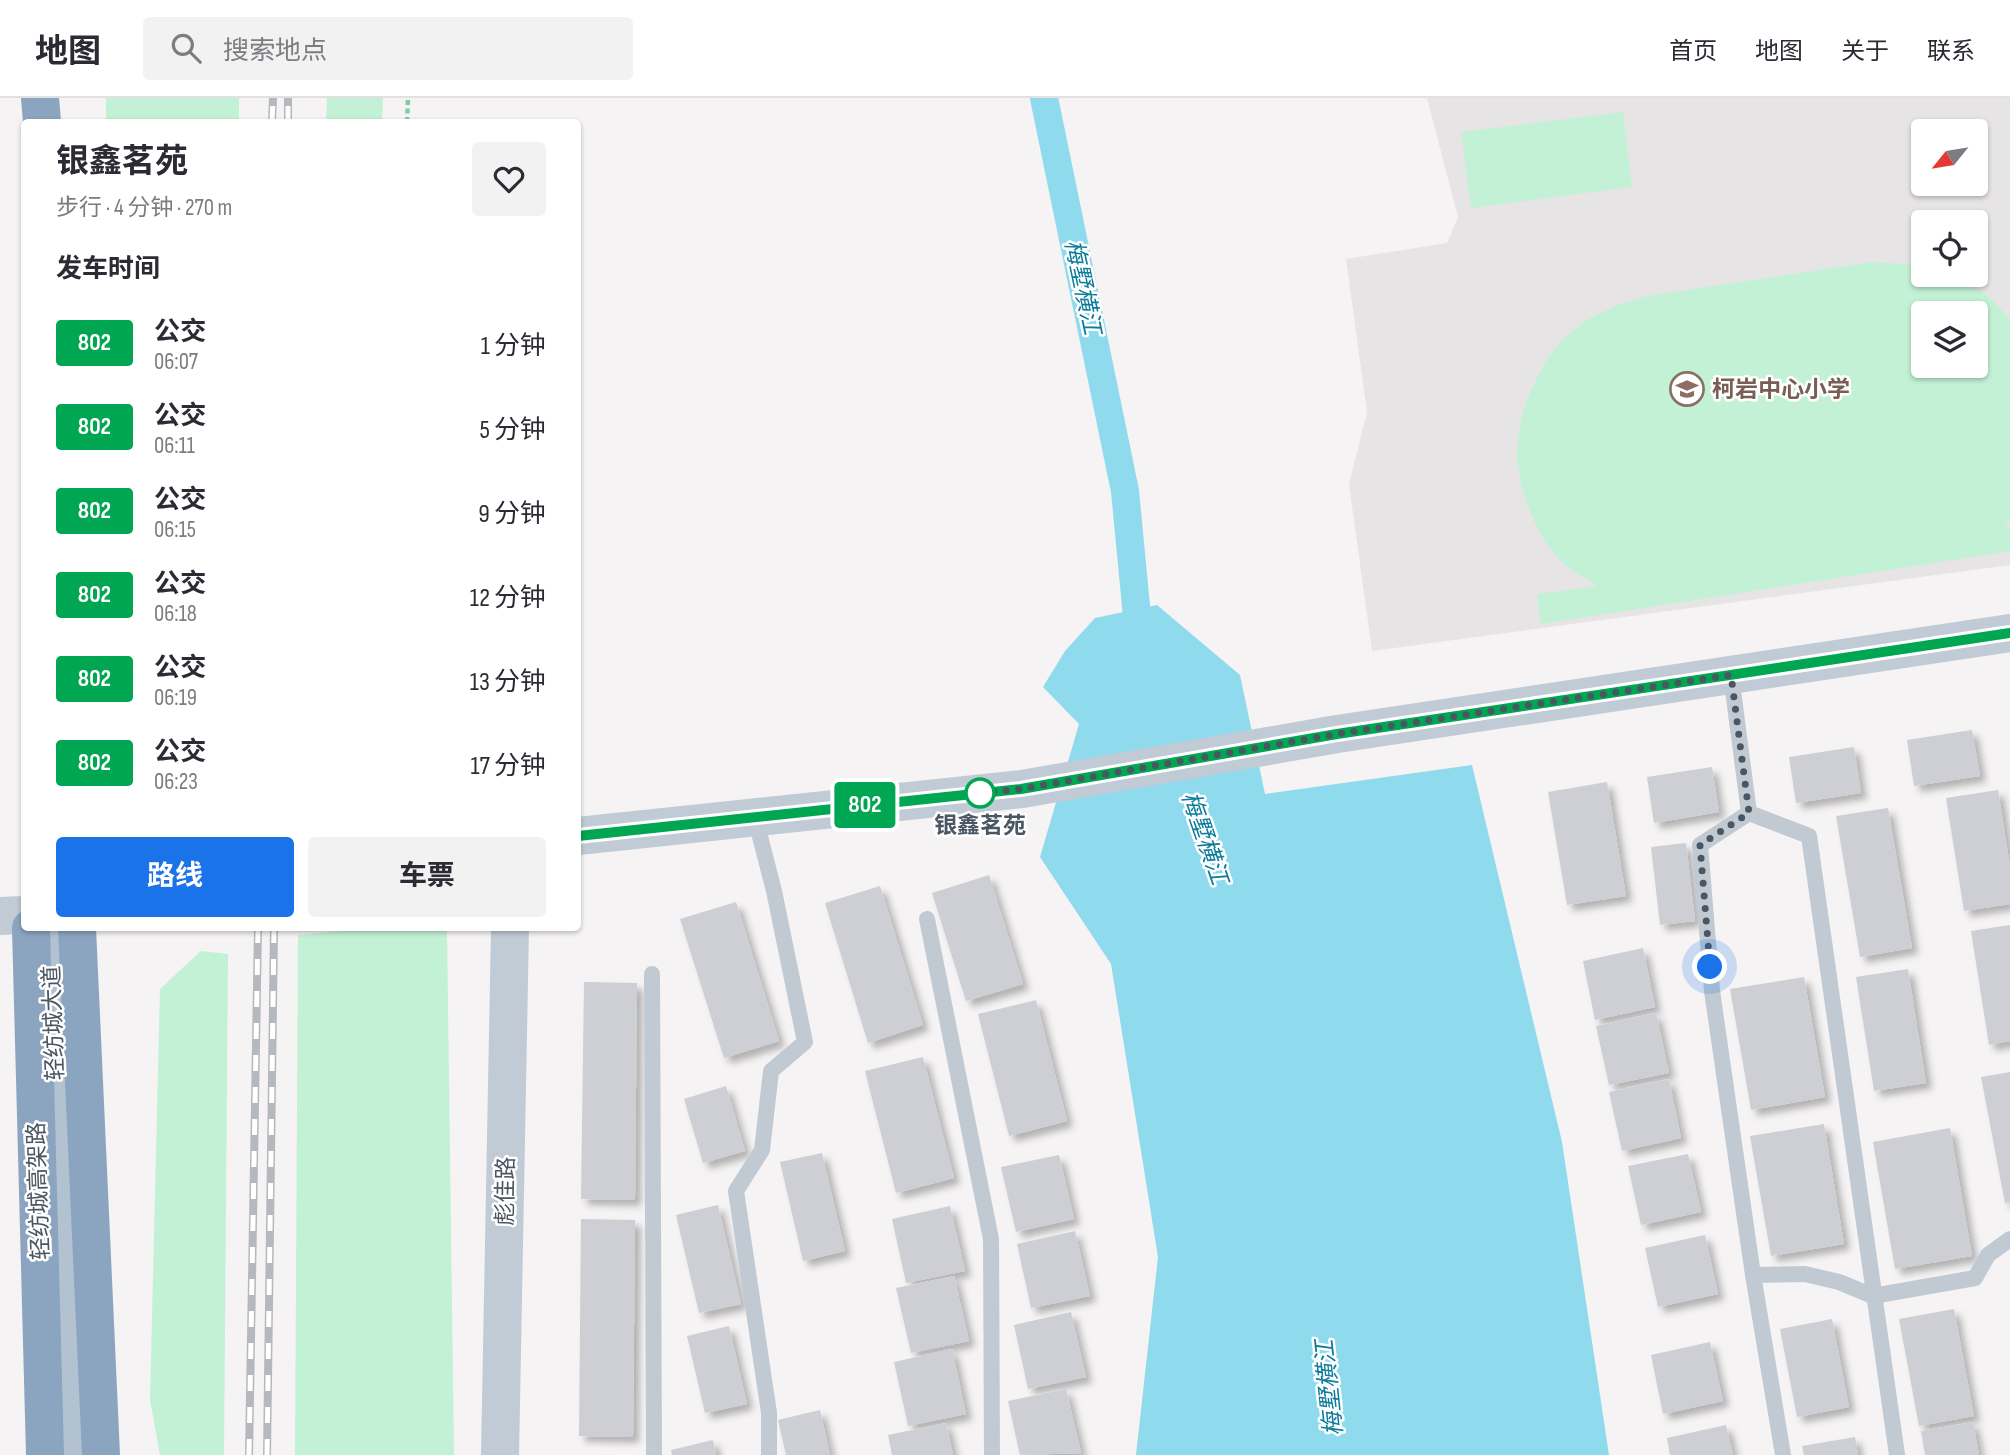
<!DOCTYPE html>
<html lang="zh">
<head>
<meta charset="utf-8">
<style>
  :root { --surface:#fff; --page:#f2f2f3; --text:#2b2b33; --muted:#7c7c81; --line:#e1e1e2; --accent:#1a73e8 }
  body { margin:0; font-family:"Sofia Sans Condensed","Noto Sans SC",sans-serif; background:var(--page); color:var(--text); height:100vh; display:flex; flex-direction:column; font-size:26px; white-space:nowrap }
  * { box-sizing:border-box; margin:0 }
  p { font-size:23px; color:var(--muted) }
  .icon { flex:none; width:38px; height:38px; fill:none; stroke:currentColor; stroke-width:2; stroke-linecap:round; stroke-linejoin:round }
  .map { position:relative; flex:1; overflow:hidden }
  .side { position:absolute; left:21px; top:21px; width:560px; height:812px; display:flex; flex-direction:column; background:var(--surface); border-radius:7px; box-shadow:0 2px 5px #0004 }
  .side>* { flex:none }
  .badge { padding:0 14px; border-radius:5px; font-size:24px; line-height:46px }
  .needle { width:46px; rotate:240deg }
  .controls { position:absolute; left:1911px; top:21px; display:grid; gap:14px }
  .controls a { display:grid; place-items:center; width:77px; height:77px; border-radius:7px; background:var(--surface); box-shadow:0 2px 5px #0004; font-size:35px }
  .you { position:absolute; width:35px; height:35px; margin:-18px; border:5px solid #fff; border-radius:50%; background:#1a73e8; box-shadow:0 0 0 10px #1a73e833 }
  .map>.badge { position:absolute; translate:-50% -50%; box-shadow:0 0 0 4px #fff }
  h2 { padding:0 35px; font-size:26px; line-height:63px }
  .round { display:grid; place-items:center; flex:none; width:74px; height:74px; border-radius:7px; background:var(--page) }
  .summary { display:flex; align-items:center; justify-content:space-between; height:119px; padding:0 35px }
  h1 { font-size:33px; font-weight:700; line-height:52px }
  .cta { display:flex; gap:14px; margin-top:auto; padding:14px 35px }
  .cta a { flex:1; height:80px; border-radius:7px; background:var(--accent); color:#fff; font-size:28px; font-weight:700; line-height:80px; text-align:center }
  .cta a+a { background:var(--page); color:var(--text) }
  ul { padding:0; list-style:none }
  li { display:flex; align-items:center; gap:21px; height:84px; padding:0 35px }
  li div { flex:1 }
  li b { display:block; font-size:26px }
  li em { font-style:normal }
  li .badge { min-width:77px; font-weight:700; text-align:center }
  header { display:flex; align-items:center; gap:42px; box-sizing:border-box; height:98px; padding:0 35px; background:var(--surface); border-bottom:2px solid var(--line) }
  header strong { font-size:33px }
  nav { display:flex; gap:38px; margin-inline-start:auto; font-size:24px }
  .search { width:490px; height:63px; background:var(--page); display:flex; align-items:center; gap:18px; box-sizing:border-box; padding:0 24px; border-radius:7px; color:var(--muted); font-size:26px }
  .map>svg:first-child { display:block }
</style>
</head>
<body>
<header>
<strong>地图</strong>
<div class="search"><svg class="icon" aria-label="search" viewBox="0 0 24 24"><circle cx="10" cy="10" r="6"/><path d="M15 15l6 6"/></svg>搜索地点</div>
<nav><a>首页</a><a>地图</a><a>关于</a><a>联系</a></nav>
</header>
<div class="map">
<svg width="2010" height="1357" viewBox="0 0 2010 1357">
  <defs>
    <filter id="shadow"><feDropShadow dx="6" dy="6" stdDeviation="3.5" flood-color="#0004"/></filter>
  </defs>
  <rect width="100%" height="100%" fill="#f5f3f3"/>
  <path fill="#e6e4e5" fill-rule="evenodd" d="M1427,0H2010V467L1372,553L1349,386L1367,314L1346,161L1447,145L1458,119ZM1923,33H1976V86H1923ZM1923,124H1976V177H1923ZM1923,215H1976V268H1923Z"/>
  <g fill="#c3f1d5" fill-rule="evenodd">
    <rect x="106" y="0" width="133" height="24"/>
    <polygon points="327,0 383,0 382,24 326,24"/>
    <polygon points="1623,14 1632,89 1471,110 1461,34"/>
    <path d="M1873,164L1919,167L1923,169V177L1956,178L1988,198L2010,221V423L2004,429H2010V453L1541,526L1537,496L1598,488C1589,482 1579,477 1570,471C1553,458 1541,439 1533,420C1512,373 1512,333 1534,286C1543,266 1556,245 1575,231C1596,214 1622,205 1647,198ZM1976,215V268H1923V215Z"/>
    <polygon points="373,830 447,830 454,1357 295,1357 298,837"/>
    <polygon points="201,853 228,856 224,1357 160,1357 150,1302 160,891"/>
  </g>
  <polygon fill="#90daee" points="1157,507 1240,577 1265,696 1472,667 1562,1044 1609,1357 1136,1357 1158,1159 1111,866 1040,759 1079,626 1043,589 1065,553 1095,520"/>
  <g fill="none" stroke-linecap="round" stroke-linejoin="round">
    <polyline stroke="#90daee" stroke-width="28" points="1044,0 1125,393 1140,550"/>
  </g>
  <g fill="#cdcfd5" filter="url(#shadow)">
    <polygon points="1972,632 1980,678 1914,688 1907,642"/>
    <polygon points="1854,649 1861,695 1796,705 1789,659"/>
    <polygon points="1712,669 1719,714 1654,725 1647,679"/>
    <polygon points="1607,684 1626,798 1567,807 1548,694"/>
    <polygon points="1998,692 2010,769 2010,806 1964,813 1946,700"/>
    <polygon points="1888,710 1912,850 1860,859 1836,718"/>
    <polygon points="1686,745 1695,823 1660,827 1651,749"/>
    <polygon points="989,777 1023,886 966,903 932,795"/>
    <polygon points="880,788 923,927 868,945 825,805"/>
    <polygon points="736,804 779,943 724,960 680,821"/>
    <polygon points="2010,827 2010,943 1989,947 1971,833"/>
    <polygon points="1643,850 1655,909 1595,922 1583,863"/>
    <polygon points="1908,871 1926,985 1874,993 1856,879"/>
    <polygon points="1804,879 1825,999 1751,1012 1730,891"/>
    <polygon points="584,884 637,885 635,1102 581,1101"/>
    <polygon points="1036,902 1067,1023 1009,1038 978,916"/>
    <polygon points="1656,915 1669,975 1609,987 1596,928"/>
    <polygon points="923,959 954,1080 896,1095 865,973"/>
    <polygon points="2010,974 2010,1104 2005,1105 1981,979"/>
    <polygon points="1669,981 1681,1040 1622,1053 1609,994"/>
    <polygon points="726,988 745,1053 703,1065 684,1001"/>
    <polygon points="1824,1026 1844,1146 1771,1158 1750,1038"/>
    <polygon points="1950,1030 1972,1158 1895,1171 1873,1044"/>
    <polygon points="822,1055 845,1153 803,1163 780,1064"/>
    <polygon points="1688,1056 1701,1114 1641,1127 1628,1068"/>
    <polygon points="1059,1057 1074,1121 1016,1134 1001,1069"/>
    <polygon points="718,1107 741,1206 699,1215 676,1117"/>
    <polygon points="950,1108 965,1173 906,1185 892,1121"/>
    <polygon points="581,1121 635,1122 633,1339 579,1338"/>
    <polygon points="1075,1133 1090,1198 1031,1210 1017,1146"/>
    <polygon points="1705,1137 1718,1196 1658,1209 1645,1150"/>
    <polygon points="954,1178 969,1243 911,1255 896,1190"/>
    <polygon points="1954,1211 1974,1318 1919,1328 1899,1221"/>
    <polygon points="1071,1214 1086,1279 1028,1291 1014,1227"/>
    <polygon points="1832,1221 1849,1309 1797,1319 1780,1231"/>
    <polygon points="729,1228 747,1306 705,1315 687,1238"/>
    <polygon points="1710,1244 1723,1303 1663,1316 1651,1257"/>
    <polygon points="952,1251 966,1316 908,1328 894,1264"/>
    <polygon points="1066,1291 1081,1355 1020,1357 1008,1303"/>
    <polygon points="820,1312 830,1357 786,1357 778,1322"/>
    <polygon points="1973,1324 1979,1357 1925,1357 1921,1333"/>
    <polygon points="946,1325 953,1357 892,1357 888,1337"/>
    <polygon points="1726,1327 1733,1357 1670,1357 1667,1340"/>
    <polygon points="1855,1339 1858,1357 1804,1357 1802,1348"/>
    <polygon points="713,1342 716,1357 672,1357 671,1352"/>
  </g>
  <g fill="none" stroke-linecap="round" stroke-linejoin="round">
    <polyline stroke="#7ad0a6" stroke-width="4.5" stroke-dasharray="5 3.5" stroke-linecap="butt" points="407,24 408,0"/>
    <g stroke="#c1cad2" stroke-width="16">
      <polyline points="1731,577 1749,715"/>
      <polyline points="1749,715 1809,738 1897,1357"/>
      <polyline points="1749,715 1700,747 1712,893 1753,1177 1783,1357"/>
      <polyline points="755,719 774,793 805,944 771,973 762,1052 736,1093 769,1315 769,1357"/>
      <polyline points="927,821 991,1141 992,1357"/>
      <polyline points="652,876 654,1357"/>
      <polyline points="1753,1177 1805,1176 1839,1184 1873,1198 1975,1180 1988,1157 2010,1141"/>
    </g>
    <g stroke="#c1cbd6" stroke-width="38">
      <polyline points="578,738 1022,691 1337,636 2010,535"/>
      <polyline points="0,818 24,817"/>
      <polyline points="500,1357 510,830"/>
    </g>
    <polyline stroke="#b3c2d1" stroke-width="38" points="50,830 69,1357"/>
    <g stroke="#8ba5c1" stroke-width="38">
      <polyline points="40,0 42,24"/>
      <polyline points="31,830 45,1357"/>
      <polyline points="77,830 101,1357"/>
    </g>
    <g stroke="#b5b8bd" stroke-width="8">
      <g id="rail">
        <polyline points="272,24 273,0"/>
        <polyline points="288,24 288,0"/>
        <polyline points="249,1357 258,830"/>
        <polyline points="267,1357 274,830"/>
      </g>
    </g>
    <use href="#rail" stroke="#fff" stroke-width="5" stroke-dasharray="16" stroke-linecap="butt"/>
  </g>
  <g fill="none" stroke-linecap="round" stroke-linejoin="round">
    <g stroke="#fff" stroke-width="16">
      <polyline id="line" points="578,738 1021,691 1337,636 2010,535"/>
    </g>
    <use href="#line" stroke="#00a651" stroke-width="10"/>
    <polyline stroke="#4a5661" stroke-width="7" stroke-dasharray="0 12.6" points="980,695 968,696 1021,691 1337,636 1731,577 1749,715 1700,747 1710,869"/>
  </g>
  <defs>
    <g id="school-ring" transform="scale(1.75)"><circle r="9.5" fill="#fff" stroke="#8d6e63" stroke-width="1.5"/><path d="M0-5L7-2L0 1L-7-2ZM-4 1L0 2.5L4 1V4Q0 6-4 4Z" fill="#8d6e63"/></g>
  </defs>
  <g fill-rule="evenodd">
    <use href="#school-ring" x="1687" y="291"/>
  </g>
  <circle fill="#fff" stroke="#00a651" stroke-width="3.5" cx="980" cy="695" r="14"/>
  <g text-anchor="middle" stroke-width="5" stroke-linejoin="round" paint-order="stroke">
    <g font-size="23" font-weight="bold" fill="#785e54" stroke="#fff" text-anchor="start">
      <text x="1712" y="299">柯岩中心小学</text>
    </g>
    <g font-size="23" font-weight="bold" fill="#4a5661" stroke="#fff">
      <text x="980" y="735">银鑫茗苑</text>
    </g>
    <g font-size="23" fill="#4a5661" stroke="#fff">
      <text transform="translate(53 925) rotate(-92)" y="8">轻纺城大道</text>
      <text transform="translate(38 1093) rotate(-92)" y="8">轻纺城高架路</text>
      <text transform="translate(505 1093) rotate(-89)" y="8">彪佳路</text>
    </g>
    <g font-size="24" font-style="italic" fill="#0c7c9b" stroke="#fff">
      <text transform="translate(1083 189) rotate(78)" y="8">梅墅横江</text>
      <text transform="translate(1205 740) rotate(71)" y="8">梅墅横江</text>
      <text transform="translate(1329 1290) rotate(-96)" y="8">梅墅横江</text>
    </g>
  </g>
</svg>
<div class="controls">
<a><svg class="needle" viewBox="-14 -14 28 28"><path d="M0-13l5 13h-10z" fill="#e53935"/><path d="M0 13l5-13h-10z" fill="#7c7c81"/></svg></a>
<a><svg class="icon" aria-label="locate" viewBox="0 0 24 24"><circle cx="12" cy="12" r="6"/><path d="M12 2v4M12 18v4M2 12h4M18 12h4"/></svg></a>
<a><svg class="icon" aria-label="layers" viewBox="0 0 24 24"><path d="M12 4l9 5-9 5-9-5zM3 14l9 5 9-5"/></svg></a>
</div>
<div class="you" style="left:1710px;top:869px"></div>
<b class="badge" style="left:865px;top:707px;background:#00a651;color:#fff">802</b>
<section class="side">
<div class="summary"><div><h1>银鑫茗苑</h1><p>步行 · 4 分钟 · 270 m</p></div><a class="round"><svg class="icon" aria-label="heart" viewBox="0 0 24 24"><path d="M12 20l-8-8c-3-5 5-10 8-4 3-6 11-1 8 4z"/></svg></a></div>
<h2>发车时间</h2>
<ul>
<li><span class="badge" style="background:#00a651;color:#fff">802</span><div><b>公交</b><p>06:07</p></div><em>1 分钟</em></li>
<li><span class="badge" style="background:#00a651;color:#fff">802</span><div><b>公交</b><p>06:11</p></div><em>5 分钟</em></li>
<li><span class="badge" style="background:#00a651;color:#fff">802</span><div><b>公交</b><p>06:15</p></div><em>9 分钟</em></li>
<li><span class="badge" style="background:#00a651;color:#fff">802</span><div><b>公交</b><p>06:18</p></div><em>12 分钟</em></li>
<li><span class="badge" style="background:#00a651;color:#fff">802</span><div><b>公交</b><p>06:19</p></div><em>13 分钟</em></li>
<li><span class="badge" style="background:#00a651;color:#fff">802</span><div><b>公交</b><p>06:23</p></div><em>17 分钟</em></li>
</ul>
<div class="cta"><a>路线</a><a>车票</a></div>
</section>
</div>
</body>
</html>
